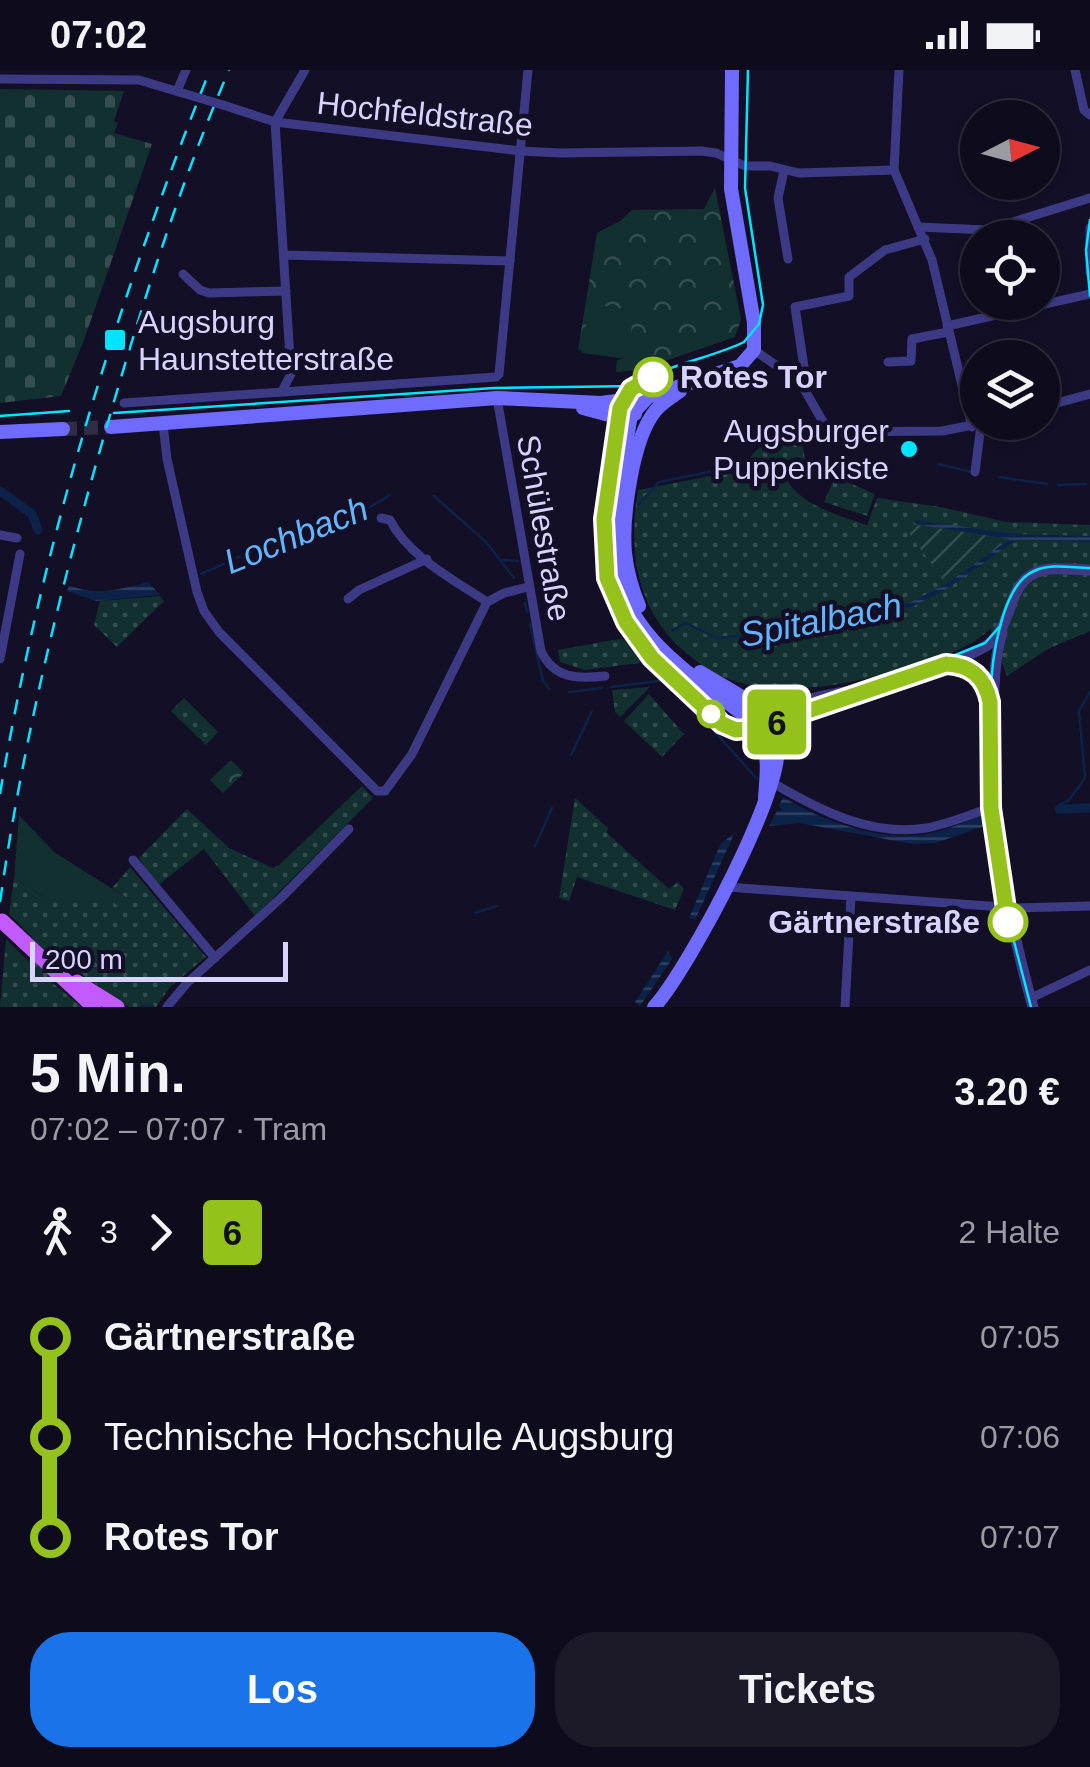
<!DOCTYPE html>
<html lang="de">
<head>
<meta charset="utf-8">
<style>
  :root { --surface:#0e0b1c; --page:#1c1929; --text:#f1f3f6; --muted:#9b9ba3; --line:#2e2b3b; --accent:#1a73e8 }
  body { margin:0; font-family:Helvetica,sans-serif; background:var(--page); color:var(--text); height:100vh; display:flex; flex-direction:column; font-size:38px; white-space:nowrap }
  * { box-sizing:border-box; margin:0 }
  p { font-size:32px; color:var(--muted) }
  .icon { flex:none; width:55px; height:55px; fill:none; stroke:currentColor; stroke-width:2; stroke-linecap:round; stroke-linejoin:round }
  .map { position:relative; height:937px; overflow:hidden }
  .drawer { display:flex; flex-direction:column; background:var(--surface); flex:1 }
  .drawer>* { flex:none }
  .badge { padding:0 20px; border-radius:8px; font-size:35px; line-height:65px }
  .needle { width:65px; rotate:84deg }
  .fabs { position:absolute; left:960px; top:30px; display:grid; gap:20px }
  .fabs a { display:grid; place-items:center; width:100px; height:100px; border-radius:50%; background:var(--surface); box-shadow:0 2px 8px #0004,0 0 0 2px var(--line); font-size:50px }
  .scale { position:absolute; left:30px; bottom:25px; width:258px; box-sizing:border-box; padding-left:10px; border:5px solid #d9d4ff; border-top:0; font-size:28px; line-height:35px; white-space:nowrap; color:#d9d4ff; -webkit-text-stroke:8px #130f26; paint-order:stroke }
  .map>.badge { position:absolute; translate:-50% -50%; box-shadow:0 0 0 5px #fff }
  .legs { display:flex; align-items:center; gap:15px; height:110px; padding:0 30px; font-size:32px }
  .legs p { margin-inline-start:auto }
  .overview { display:flex; align-items:center; justify-content:space-between; height:170px; padding:0 30px }
  h1 { font-size:55px; font-weight:700; line-height:75px }
  .cta { display:flex; gap:20px; margin-top:auto; padding:20px 30px }
  .cta a { flex:1; height:115px; border-radius:40px; background:var(--accent); color:#fff; font-size:40px; font-weight:700; line-height:115px; text-align:center }
  .cta a+a { background:var(--page); color:var(--text) }
  ul { padding:0 30px; list-style:none }
  li { display:flex; align-items:center; gap:35px; height:100px; font-size:38px }
  li i { display:grid; place-items:center; width:15px; height:100%; margin:0 12px; background:currentColor }
  li i::after { content:''; width:25px; height:25px; margin:-12px; border:8px solid; border-radius:50%; background:var(--surface) }
  li p { margin-inline-start:auto }
  li:first-child i { background:linear-gradient(#0000 50%,currentColor 0) }
  li:last-child i { background:linear-gradient(currentColor 50%,#0000 0) }
  .status { display:flex; justify-content:space-between; align-items:center; height:70px; padding:0 50px; background:var(--surface); direction:ltr }
  .status svg { height:28px; fill:currentColor }
  .map>svg:first-child { display:block }
</style>
</head>
<body>
<div class="status"><b>07:02</b><svg viewBox="0 0 49 12"><path d="M0 12V9h3v3zM5 12V6h3v6zM10 12V3h3v9zM15 12V0h3v12zM26 1h20v11H26zM47 4h2v5h-2z"/></svg></div>
<div class="map">
<svg width="1090" height="937" viewBox="0 0 1090 937">
  <defs>
    <pattern id="grass-dots" width="8" height="8" patternUnits="userSpaceOnUse" patternTransform="scale(2.5)"><rect width="8" height="8" fill="#12302f"/><path d="M2 2h.1M6 6h.1" fill="none" stroke="#344d4e" stroke-width="1.8" stroke-linecap="round"/></pattern>
    <pattern id="forest-crowns" width="20" height="18" patternUnits="userSpaceOnUse" patternTransform="scale(2.5)"><rect width="20" height="18" fill="#12302f"/><path d="M2 6a3 3 0 1 1 6 0M12 15a3 3 0 1 1 6 0" fill="none" stroke="#344d4e"/></pattern>
    <pattern id="cemetery-stones" width="16" height="16" patternUnits="userSpaceOnUse" patternTransform="scale(2.5)"><rect width="16" height="16" fill="#12302f"/><path d="M2 7V4a2 2 0 0 1 4 0v3zM10 15v-3a2 2 0 0 1 4 0v3z" fill="#344d4e"/></pattern>
    <pattern id="garden-furrows" width="10" height="10" patternUnits="userSpaceOnUse" patternTransform="scale(2.5)"><rect width="10" height="10" fill="#12302f"/><path d="M-1 1l2-2M0 10L10 0M9 11l2-2" fill="none" stroke="#344d4e"/></pattern>
    <pattern id="water-rules" width="6" height="5" patternUnits="userSpaceOnUse" patternTransform="scale(2.5)"><rect width="6" height="5" fill="#0c2248"/><path d="M0 2.5h6" fill="none" stroke="#2f4163"/></pattern>
  </defs>
  <rect width="100%" height="100%" fill="#130f26"/>
  <g fill="url(#grass-dots)">
    <path d="M770,372H802L805,389L783,402C795,434 837,445 867,455L877,428L941,437L1006,452L1090,455V561L1048,579L1007,606L990,559C964,584 928,590 894,601C848,615 798,623 750,615C731,612 710,602 695,590C638,548 627,487 638,420L736,401C749,393 755,376 770,372Z"/>
    <polygon points="835,407 875,424 867,446 824,432"/>
    <polygon points="160,526 164,531 117,577 94,555 100,531"/>
    <polygon points="619,569 630,570 647,592 585,600 560,592 558,580"/>
    <polygon points="650,617 620,647 615,642 612,620"/>
    <polygon points="649,624 684,664 662,687 624,651"/>
    <polygon points="184,628 218,662 206,675 171,641"/>
    <polygon points="362,716 373,728 255,846 204,779 157,816 139,788 187,739 229,778 273,798 279,795"/>
    <polygon points="575,728 608,758 607,763 669,819 678,812 684,819 675,840 577,807 569,831 559,828"/>
    <polygon points="130,797 206,887 170,917 156,937 128,937 63,891 49,910 82,937 0,937 6,869 29,892 33,868 9,844 14,808 49,830 130,830 112,818"/>
  </g>
  <g fill="url(#forest-crowns)">
    <polygon points="715,118 741,249 735,267 639,300 616,302 617,290 627,288 578,280 597,163 620,151 632,140 704,139"/>
    <polygon points="231,690 244,703 223,723 210,710"/>
  </g>
  <polygon fill="url(#cemetery-stones)" points="0,19 124,21 114,51 118,53 114,63 152,74 84,270 61,326 0,333"/>
  <polygon fill="url(#garden-furrows)" points="910,454 995,466 1002,475 946,514 909,463"/>
  <g fill="#12302f">
    <polygon points="589,234 634,240 627,289 582,283"/>
    <polygon points="19,745 54,782 130,830 125,840 112,832 49,830 14,808"/>
  </g>
  <g fill="url(#water-rules)">
    <polygon points="915,450 1016,464 1090,466 1090,472 1016,470 948,518 914,536 794,564 790,560 911,532 946,514 1010,469 915,454"/>
    <path d="M148,512L160,525L96,531L67,521L69,515C97,527 120,519 148,512Z"/>
    <path d="M783,727C824,752 882,773 932,763C949,759 967,751 983,745L985,756L935,773L912,774L800,753L769,756L777,741L782,740L779,736Z"/>
    <polygon points="735,762 695,850 689,848 720,775"/>
    <polygon points="668,881 672,889 640,936 635,932"/>
  </g>
  <g fill="none" stroke-linecap="round" stroke-linejoin="round">
    <g stroke="#0c2248" stroke-width="2.5">
      <polyline points="938,394 971,402"/>
      <polyline points="822,398 831,401 853,398"/>
      <polyline points="999,407 1047,414"/>
      <polyline points="1058,415 1086,414"/>
      <polyline points="434,426 486,472 514,508"/>
      <polyline points="638,435 659,412 738,396 795,397"/>
      <polyline points="503,490 518,491"/>
      <polyline points="201,504 275,471 347,451 390,425"/>
      <polyline points="525,533 527,542"/>
      <polyline points="530,554 543,611 549,619"/>
      <polyline points="672,561 686,553 716,568 794,562"/>
      <polyline points="611,617 666,610"/>
      <polyline points="569,622 602,618"/>
      <polyline points="715,662 757,709"/>
      <polyline points="571,685 592,641"/>
      <polyline points="1059,735 1069,730 1085,708 1079,641 1090,622"/>
      <polyline points="535,776 552,738"/>
      <polyline points="475,843 497,836"/>
      <polyline points="141,937 153,936"/>
    </g>
    <g stroke="#0c2248" stroke-width="9">
      <polyline points="0,421 32,444 38,460"/>
      <polyline points="1059,739 1090,738"/>
    </g>
    <polyline stroke="#312d47" stroke-width="14" stroke-dasharray="14 7" stroke-linecap="butt" points="63,359 111,357"/>
    <g stroke="#3d3a85" stroke-width="9">
      <polyline points="899,0 894,100 932,190 972,357"/>
      <polyline points="1075,0 1084,40 1090,45"/>
      <polyline points="0,9 139,10 179,22"/>
      <polyline points="177,21 186,0"/>
      <polyline points="223,35 275,52 520,81 560,83 701,81 716,83 745,96 770,96 799,103 894,100"/>
      <polyline points="784,101 778,128 788,189"/>
      <polyline points="918,157 987,160 1090,128"/>
      <polyline points="1090,158 1090,203"/>
      <polyline points="284,185 510,191"/>
      <polyline points="183,204 200,220 209,223 286,221"/>
      <polyline points="947,256 1090,224"/>
      <polyline points="754,280 800,312 829,362 942,361 989,352"/>
      <polyline points="888,292 911,291 912,269 948,262"/>
      <polyline points="800,312 804,297 795,237 849,226 849,207 885,180 925,169"/>
      <polyline points="282,321 291,304 275,52 305,0"/>
      <path d="M497,328L541,581C554,609 578,609 605,606"/>
      <polyline points="124,333 496,307 499,304 528,0"/>
      <polyline points="1042,337 1090,324"/>
      <polyline points="163,354 167,389 197,522 204,541 219,562 377,721 385,721 412,684 487,532 504,523 528,517"/>
      <polyline points="975,402 981,355"/>
      <path d="M381,448L390,450C408,486 454,510 487,532"/>
      <polyline points="0,465 17,468"/>
      <polyline points="348,529 359,520 427,489"/>
      <polyline points="0,589 20,484"/>
      <path d="M773,713C819,740 871,767 926,758C949,754 971,744 993,737"/>
      <polyline points="133,790 215,888"/>
      <polyline points="727,817 1016,838 1090,836"/>
      <polyline points="1031,928 1090,900"/>
      <polyline points="167,937 187,913 282,827 349,759"/>
      <polyline points="845,937 851,827"/>
    </g>
    <g stroke="#3d3a85" stroke-width="11">
      <path d="M1002,562C993,594 994,622 993,655C992,759 1005,837 1033,937"/>
      <polyline points="948,593 974,598 991,622"/>
      <polyline points="748,628 788,637"/>
      <path d="M762,649C794,656 841,640 865,618"/>
      <path d="M763,655C785,629 830,625 862,619C887,614 965,589 986,576C1016,557 1004,508 1044,500C1058,497 1075,500 1090,500"/>
    </g>
    <g stroke="#6f6bff" stroke-width="14">
      <path d="M732,0L731,119L754,253V280L740,296L648,327L631,345C623,395 605,454 617,504C630,557 670,590 711,621C731,635 756,650 764,675C769,692 766,711 765,728"/>
      <polyline points="583,338 609,345 635,344"/>
      <polyline points="111,357 497,328 601,333 647,327"/>
      <polyline points="0,362 63,359"/>
      <path d="M639,536C632,519 627,502 625,483C622,448 632,368 656,340C662,333 672,327 680,321"/>
      <path d="M654,937C686,903 794,705 776,665C762,632 728,620 700,602"/>
    </g>
    <g stroke="#c25bff" stroke-width="15">
      <polyline points="2,851 94,937"/>
      <polyline points="77,912 117,937"/>
    </g>
    <g stroke="#00e5ff" stroke-width="2.5">
      <path d="M748,0L745,118L763,235L759,254L744,272C715,287 653,298 631,319C615,334 616,363 613,384C595,506 598,535 688,622C710,643 725,665 758,658L943,595C969,592 985,607 990,632L991,737L1003,829L1031,937"/>
      <polyline points="1090,150 1086,180 1090,226"/>
      <polyline points="114,343 494,318 638,316"/>
      <polyline points="0,346 69,341"/>
      <polyline points="943,590 985,573 1001,555"/>
      <path d="M991,625C991,592 1001,515 1034,501C1051,493 1072,498 1090,498"/>
    </g>
    <g stroke="#00e5ff" stroke-width="2.5" stroke-dasharray="15 12" stroke-linecap="butt">
      <path d="M0,724C42,474 116,235 210,0"/>
      <path d="M0,832C22,677 59,524 102,373C138,247 177,121 229,0"/>
    </g>
    <polyline stroke="#3d3a85" stroke-width="9" points="179,22 223,35"/>
  </g>
  <g fill="none" stroke-linecap="round" stroke-linejoin="round">
    <g stroke="#fff" stroke-width="22">
      <path id="line-1" d="M653,307L631,319L620,338L604,449L607,508L626,552L652,588L722,654L736,660L758,658L946,594C971,595 985,607 990,632L991,738L1008,852"/>
    </g>
    <use href="#line-1" stroke="#94c11c" stroke-width="15"/>
  </g>
  <g fill="#00e5ff" stroke="#130f26" stroke-width="4">
    <rect x="103" y="258" width="24" height="24" rx="5"/>
    <circle cx="909" cy="379" r="10"/>
  </g>
  <g fill="#fff" stroke="#94c11c" stroke-width="5">
    <circle cx="653" cy="307" r="18"/>
    <circle cx="711" cy="644" r="12"/>
    <circle cx="1008" cy="852" r="18"/>
  </g>
  <g text-anchor="middle" stroke-width="9" stroke-linejoin="round" paint-order="stroke">
    <g font-size="32" fill="#d9d4ff" stroke="#130f26">
      <text transform="translate(425 44) rotate(6)" y="11">Hochfeldstraße</text>
      <text transform="translate(544 458) rotate(80)" y="11">Schülestraße</text>
    </g>
    <g font-size="32" fill="#d9d4ff" stroke="#130f26" text-anchor="start">
      <text x="138" y="263">Augsburg<tspan x="138" dy="37">Haunstetterstraße</tspan></text>
      <text x="889" y="372" text-anchor="end">Augsburger<tspan x="889" dy="37">Puppenkiste</tspan></text>
    </g>
    <g font-size="32" font-weight="bold" fill="#d9d4ff" stroke="#130f26" text-anchor="start">
      <text x="680" y="318">Rotes Tor</text>
      <text x="980" y="863" text-anchor="end">Gärtnerstraße</text>
    </g>
    <g font-size="35" font-style="italic" fill="#62b6ff" stroke="#130f26">
      <text transform="translate(296 465) rotate(-22)" y="12">Lochbach</text>
      <text transform="translate(821 550) rotate(-11)" y="12">Spitalbach</text>
    </g>
  </g>
</svg>
<div class="fabs">
<a><svg class="needle" viewBox="-14 -14 28 28"><path d="M0-13l5 13h-10z" fill="#e53935"/><path d="M0 13l5-13h-10z" fill="#9b9ba3"/></svg></a>
<a><svg class="icon" aria-label="locate" viewBox="0 0 24 24"><circle cx="12" cy="12" r="6"/><path d="M12 2v4M12 18v4M2 12h4M18 12h4"/></svg></a>
<a><svg class="icon" aria-label="layers" viewBox="0 0 24 24"><path d="M12 4l9 5-9 5-9-5zM3 14l9 5 9-5"/></svg></a>
</div>
<div class="scale">200 m</div>
<b class="badge" style="left:777px;top:652px;background:#94c11c;color:#111">6</b>
</div>
<section class="drawer">
<div class="overview"><div><h1>5 Min.</h1><p>07:02 – 07:07 · Tram</p></div><b>3.20 €</b></div>
<div class="legs"><svg class="icon" aria-label="walk" viewBox="0 0 24 24"><circle cx="13" cy="4" r="2"/><path d="M13 8l-2 6 4 7M11 14l-3 7M7 12l3-4h3l4 4"/></svg>3<svg class="icon" aria-label="forward" viewBox="0 0 24 24"><path d="M9 5l7 7-7 7"/></svg><b class="badge" style="background:#94c11c;color:#111">6</b><p>2 Halte</p></div>
<ul>
<li><i style="color:#94c11c"></i><b>Gärtnerstraße</b><p>07:05</p></li>
<li><i style="color:#94c11c"></i><span>Technische Hochschule Augsburg</span><p>07:06</p></li>
<li><i style="color:#94c11c"></i><b>Rotes Tor</b><p>07:07</p></li>
</ul>
<div class="cta"><a>Los</a><a>Tickets</a></div>
</section>
</body>
</html>
